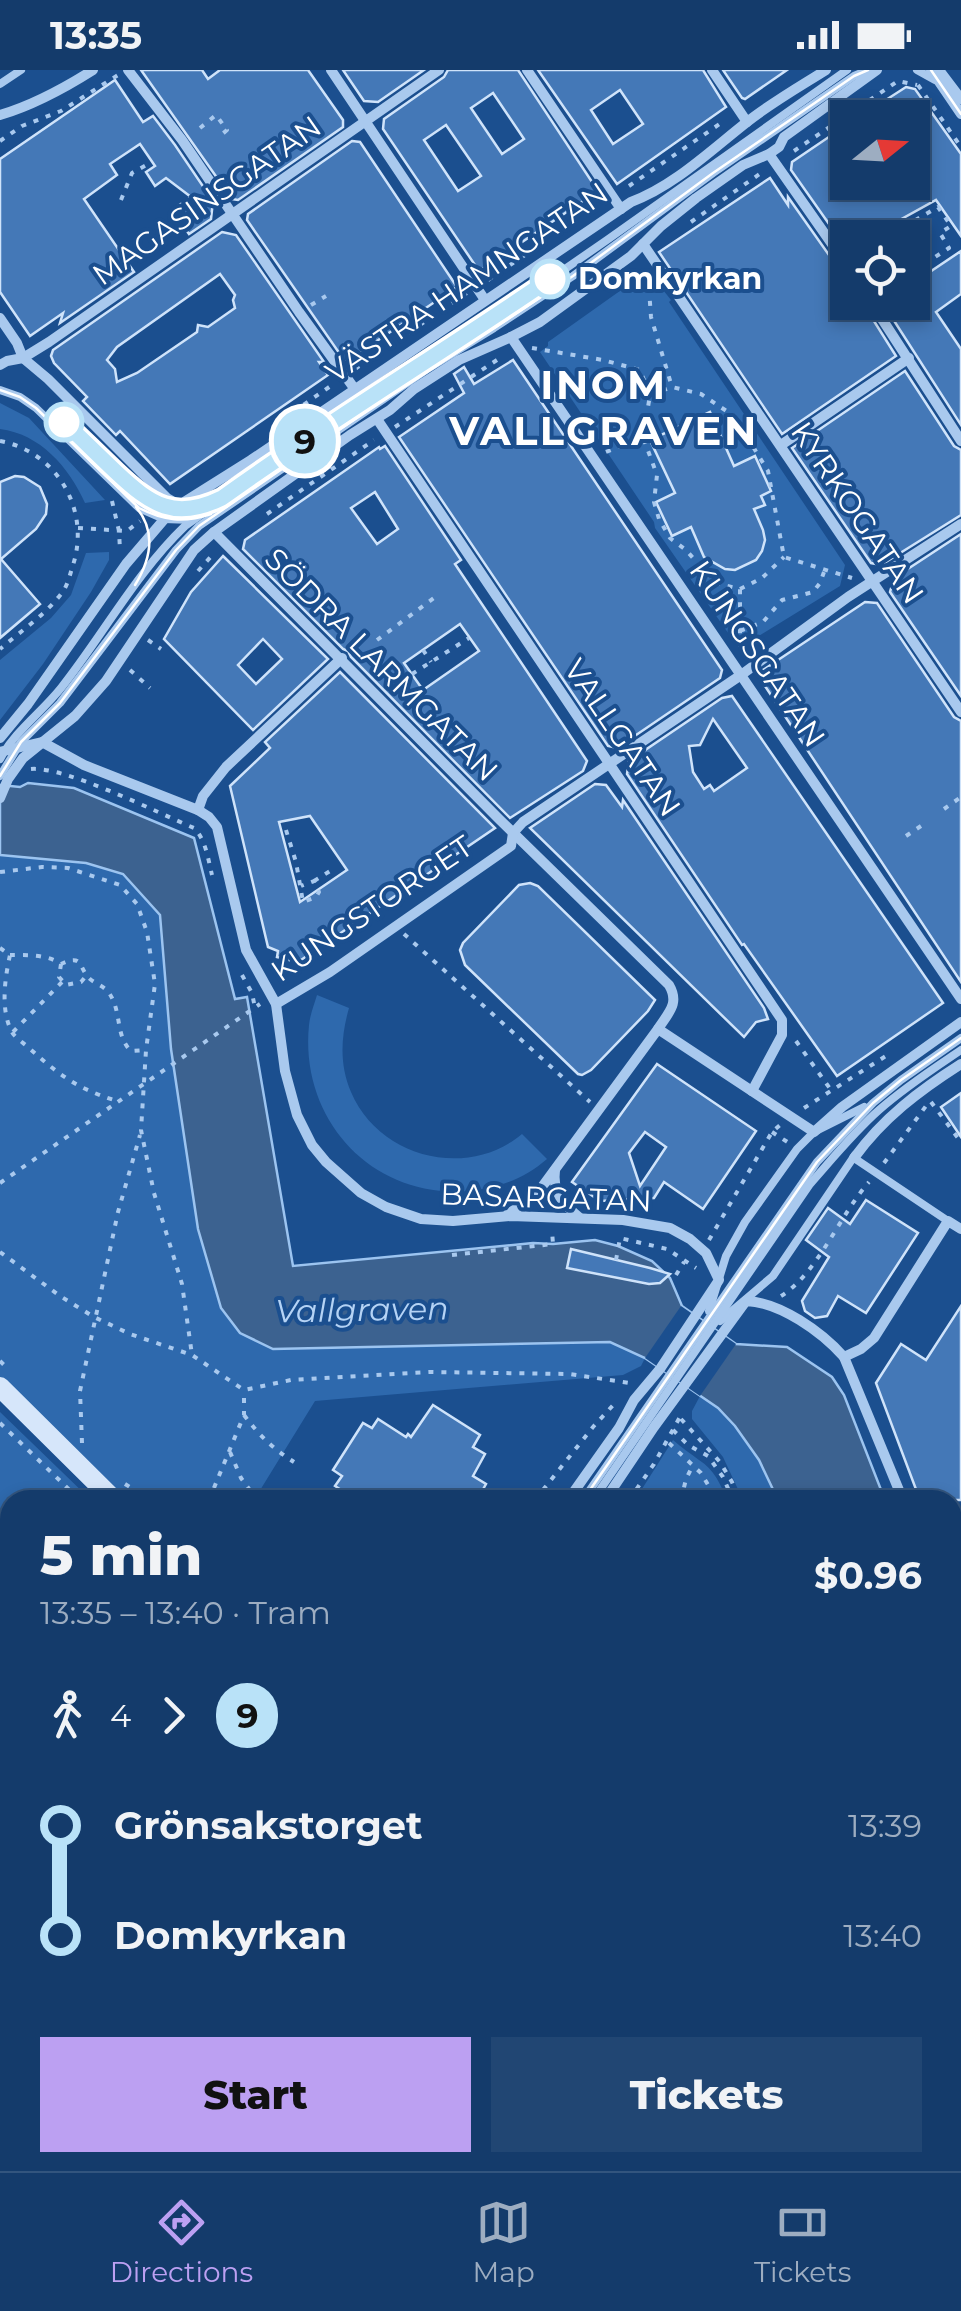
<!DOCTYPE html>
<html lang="en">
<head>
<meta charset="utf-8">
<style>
  :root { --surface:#143b6b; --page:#214673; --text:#f1f3f6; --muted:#9dadc1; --line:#33557e; --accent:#bca0f2 }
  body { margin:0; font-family:Montserrat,sans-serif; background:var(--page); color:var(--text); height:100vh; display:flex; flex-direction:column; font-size:38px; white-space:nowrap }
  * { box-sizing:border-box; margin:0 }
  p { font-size:32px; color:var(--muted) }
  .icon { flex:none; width:55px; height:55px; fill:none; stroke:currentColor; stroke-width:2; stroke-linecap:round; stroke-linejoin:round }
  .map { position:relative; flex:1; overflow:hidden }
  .sheet { position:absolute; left:0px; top:1420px; width:962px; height:682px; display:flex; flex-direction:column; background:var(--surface); border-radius:30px 30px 0 0; box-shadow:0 5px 15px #0003,0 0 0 2px var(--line) }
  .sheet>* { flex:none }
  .badge { padding:0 20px; border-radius:32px; font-size:35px; line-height:65px }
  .needle { width:65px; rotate:72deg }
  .controls { position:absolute; left:830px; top:30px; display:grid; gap:20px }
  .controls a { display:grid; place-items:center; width:100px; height:100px; border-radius:0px; background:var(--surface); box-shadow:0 5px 15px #0003,0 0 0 2px var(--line); font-size:50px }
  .map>.badge { position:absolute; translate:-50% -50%; box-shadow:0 0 0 5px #fff }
  .legs { display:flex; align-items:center; gap:15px; height:110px; padding:0 40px; font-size:32px }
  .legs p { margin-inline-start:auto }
  .head { display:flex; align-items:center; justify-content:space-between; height:170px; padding:0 40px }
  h1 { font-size:55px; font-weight:800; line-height:75px }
  .button { display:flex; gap:20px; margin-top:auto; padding:20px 40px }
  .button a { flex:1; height:115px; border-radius:0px; background:var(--accent); color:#111; font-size:40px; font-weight:800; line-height:115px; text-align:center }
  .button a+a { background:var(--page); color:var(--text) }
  ul { padding:0 40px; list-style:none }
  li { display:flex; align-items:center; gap:35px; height:110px; font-size:38px }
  li i { display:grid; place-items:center; width:15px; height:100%; margin:0 12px; background:currentColor }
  li i::after { content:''; width:25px; height:25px; margin:-12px; border:8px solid; border-radius:50%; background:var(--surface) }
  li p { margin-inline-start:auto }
  li:first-child i { background:linear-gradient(#0000 50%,currentColor 0) }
  li:last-child i { background:linear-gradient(currentColor 50%,#0000 0) }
  .status { display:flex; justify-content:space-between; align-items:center; height:70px; padding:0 50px; background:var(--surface); direction:ltr }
  .status svg { height:28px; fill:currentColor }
  .dock { display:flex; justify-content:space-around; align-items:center; height:140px; border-top:2px solid var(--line); background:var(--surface); font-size:28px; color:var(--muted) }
  .dock a { display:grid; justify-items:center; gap:5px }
  .dock .current { color:var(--accent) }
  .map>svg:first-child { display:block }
</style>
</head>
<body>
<div class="status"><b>13:35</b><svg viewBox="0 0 49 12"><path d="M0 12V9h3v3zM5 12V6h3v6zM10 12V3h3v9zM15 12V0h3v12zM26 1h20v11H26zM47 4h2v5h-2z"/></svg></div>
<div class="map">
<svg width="961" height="2101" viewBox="0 0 961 2101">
  <rect width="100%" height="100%" fill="#1b4f8f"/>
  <g fill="#2e69ad">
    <polygon points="648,201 671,230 669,232 845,495 840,516 749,572 733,570 655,458 654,452 540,282 548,276 548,272"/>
    <path d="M0,333L29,348L105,430L85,433C69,397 40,364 0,359Z"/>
    <polygon points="109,482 109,490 91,522 43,594 0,650 0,590 51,548 71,525 86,483"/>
    <polygon points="0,785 86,793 123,804 161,845 171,979 198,1159 221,1238 273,1279 610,1272 645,1288 641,1296 623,1305 315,1331 254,1430 132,1430 115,1419 0,1309"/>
    <path d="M317,925L349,938C341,966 339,994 351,1022C379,1088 467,1110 522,1064L547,1089C526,1107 504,1116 477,1120C378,1134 299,1054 309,955C310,945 314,935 317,925Z"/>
    <path d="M700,1326C738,1350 761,1389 778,1430H743L723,1387L692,1349V1341Z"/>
    <polygon points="0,1342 91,1430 10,1430 10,1513 0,1506"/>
    <path d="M673,1370C682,1378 690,1383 699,1390C714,1399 721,1415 727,1430H635Z"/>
    <polygon points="961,1661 961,1940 952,1935 952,1663"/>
  </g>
  <g fill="#3c6290" stroke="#9cc4f0" stroke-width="2.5">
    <polygon points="28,713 74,718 194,768 235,929 247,927 293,1196 533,1173 553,1174 595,1170 618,1176 652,1191 670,1208 682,1236 736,1274 787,1277 832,1307 844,1325 885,1430 778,1430 759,1390 735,1356 718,1338 645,1288 610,1272 273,1279 240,1263 221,1238 198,1159 171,979 160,845 123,804 86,793 0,785 0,715 20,717"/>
    <polygon points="961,1582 961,1661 953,1663 953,1586"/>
  </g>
  <polygon fill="#1b4f8f" points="681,1236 736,1274 700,1326 645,1288"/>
  <g fill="#4478b7" stroke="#cfe3fa" stroke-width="2.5" fill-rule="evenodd">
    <polygon points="141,0 202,0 208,9 220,0 308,0 343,50 343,57 238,130 232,129"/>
    <polygon points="343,0 424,0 378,32 364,31"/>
    <path d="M448,0H518L598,121L479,201L383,59L384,49L444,7ZM493,23L524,69L502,84L471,38ZM446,55L481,106L458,121L424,70Z"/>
    <path d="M538,0H703L726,37L617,114ZM620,20L643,54L613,74L591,40Z"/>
    <polygon points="723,0 787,0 745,29 742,28"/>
    <polygon points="115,10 143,52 153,46 175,75 213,131 211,149 189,164 172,140 191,127 166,108 155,116 146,102 155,96 140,74 110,94 117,105 84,129 134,202 60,253 63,243 30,266 0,222 0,89"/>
    <polygon points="906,17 915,19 961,84 961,166 936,130 889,156 897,168 848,168 848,181 791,100 792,92 848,54 848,112 912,112 912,48 858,48"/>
    <polygon points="352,71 360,72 457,217 350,289 344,290 247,150 248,144"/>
    <polygon points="770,108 788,135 788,127 841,202 848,206 848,232 862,232 896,286 782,364 659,182"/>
    <path d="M222,162L236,165L324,292H319L328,305L170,414L120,361L116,365L83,331L87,327L54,293L51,286L53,280ZM220,204L235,225L233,230L235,238L208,257L198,255L197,262L137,303L117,312L115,299L107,290L117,277Z"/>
    <polygon points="961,181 961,224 936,242 961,279 961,355 882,232 912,232 912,214"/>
    <polygon points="513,290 722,600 720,608 617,678 608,676 399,367 464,323 454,304 464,297 474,314"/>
    <polygon points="905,301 954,376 961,380 961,445 881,495 871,493 792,378"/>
    <polygon points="710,342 734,396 755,386 771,421 761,426 765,435 754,439 763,460 765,470 762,481 756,490 735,500 725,499 704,487 691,457 672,466 656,432 675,423 650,370"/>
    <path d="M385,376L461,490L455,494L587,691L583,701L510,748L351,587L348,581L343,579L243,479L245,470L379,377L380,379ZM375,422L398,459L377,474L351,438ZM460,554L479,581L423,620L404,593Z"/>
    <polygon points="15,406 24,407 40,417 47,434 46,444 36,459 1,489 40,534 0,568 0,412"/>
    <polygon points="961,464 961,626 890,522 894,508"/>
    <path d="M223,486L328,589L253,660L164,569L191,522ZM263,569L282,589L256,614L238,595Z"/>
    <polygon points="865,532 877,533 954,647 961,651 961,912 761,610 763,600"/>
    <path d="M340,602L495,758L301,890L290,887L289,890L277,887L278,881L268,877L230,716L270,678L265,672ZM310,746L347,800L300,832L279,752Z"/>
    <path d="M732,626L943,933L837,1006L744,874L742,875L627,704L629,691L722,628ZM713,649L747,698L714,721L710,715L704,719L693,702L689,676L700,675Z"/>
    <polygon points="595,714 606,715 622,737 623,730 764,938 768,949 756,952 744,967 530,758"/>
    <polygon points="530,813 538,816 655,930 648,941 591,1000 582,1005 578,1004 465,895 460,880 463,873 519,815"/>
    <path d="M657,994L756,1061L703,1139L664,1112L654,1128L600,1131L572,1112ZM645,1062L666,1077L640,1116L629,1083Z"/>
    <polygon points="961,1023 961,1067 941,1037"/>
    <polygon points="866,1130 918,1163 866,1243 838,1226 827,1246 815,1248 805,1241 802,1231 829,1187 806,1170 828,1138 850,1154"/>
    <polygon points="571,1179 650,1198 670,1204 660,1213 649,1214 567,1198"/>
    <polygon points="961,1236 961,1430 920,1430 876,1313 901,1274 926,1290"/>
    <polygon points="433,1335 480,1365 473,1377 485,1384 473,1406 486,1414 477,1430 357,1430 335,1416 342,1406 333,1400 363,1353 372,1358 378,1349 406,1367 408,1364 411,1367"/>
  </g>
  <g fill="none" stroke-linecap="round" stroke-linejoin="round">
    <g stroke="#a9c9ee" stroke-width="4" stroke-dasharray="5 8" stroke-linecap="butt">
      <polyline points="918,15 961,77"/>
      <polyline points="200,58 216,45 227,60 220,66"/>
      <polyline points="0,71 22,56 61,41 118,5"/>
      <polyline points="794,81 898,11 917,15"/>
      <polyline points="629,116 724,51"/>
      <polyline points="121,130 132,103 152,92"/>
      <polyline points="691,152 761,103"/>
      <polyline points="906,168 902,158 938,137 951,156 940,163 949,178 915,200 912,197"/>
      <polyline points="648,205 651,247 672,317"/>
      <polyline points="488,210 525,185"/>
      <polyline points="311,235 326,226"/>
      <polyline points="532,278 603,290 640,300 650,325 643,367 657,405 654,432 659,449 670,468 686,480 715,513 740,519 740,578"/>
      <polyline points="355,299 467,223"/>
      <polyline points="650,325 672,317 701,324 734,346 768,401 784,487 852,508"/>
      <polyline points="293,342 335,313"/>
      <polyline points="395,357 500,288"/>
      <path d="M0,371C58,382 92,442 72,498C70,505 68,513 64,520C48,543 21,561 0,579"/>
      <polyline points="606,382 643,367"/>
      <polyline points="112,431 119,461 120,480"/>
      <polyline points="267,444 374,370"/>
      <polyline points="78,458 127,461 140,451"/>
      <polyline points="198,501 215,482"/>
      <polyline points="740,519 762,508 784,487"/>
      <polyline points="740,561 763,552 782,530 813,522 820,513 824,502"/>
      <polyline points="148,570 161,579"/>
      <polyline points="377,570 438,525"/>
      <polyline points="423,580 431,592"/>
      <polyline points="130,600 150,618"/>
      <polyline points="412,604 469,568"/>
      <path d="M31,699C65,696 158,743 194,758C206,770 208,789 212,805"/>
      <polyline points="944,739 961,727"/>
      <polyline points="286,760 296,792 303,832 316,827 319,822 314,811 301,816"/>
      <polyline points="906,766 924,754"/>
      <polyline points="0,802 42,797 68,798 120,815 137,834 147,862 155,914 146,980 141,1060 154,1123 182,1214 192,1285"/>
      <polyline points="314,811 335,798"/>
      <polyline points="404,864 590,1032"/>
      <polyline points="326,873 333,883"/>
      <path d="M0,878L10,885C5,908 0,940 12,962C15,968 24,973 29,978C58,1004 76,1018 114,1030"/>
      <path d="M10,885C26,885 47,884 61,894C84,883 78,898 90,909C96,914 104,916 109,923C122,941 115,966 131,981L145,980"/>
      <polyline points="61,894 59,907 66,915 81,912 86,906"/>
      <polyline points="242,905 252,923 255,938"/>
      <polyline points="13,962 62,912"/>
      <polyline points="796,971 831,1020"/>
      <polyline points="931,1032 961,1072"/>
      <polyline points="804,1038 889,984"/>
      <polyline points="772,1062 789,1073"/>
      <polyline points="884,1093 926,1036"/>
      <path d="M0,1113C87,1053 173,994 260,934"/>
      <polyline points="709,1170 772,1062 780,1055"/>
      <polyline points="0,1182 60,1226 94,1247 130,1264 192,1285 244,1320 291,1310 429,1302 569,1304 630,1313"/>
      <polyline points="452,1185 553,1174 552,1161"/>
      <polyline points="616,1190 620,1168 667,1179 696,1198"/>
      <polyline points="676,1205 684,1192"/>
      <path d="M781,1226C818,1203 839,1146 869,1112"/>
      <polyline points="0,1291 8,1299"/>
      <path d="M244,1345C259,1365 273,1379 294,1392"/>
      <polyline points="681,1349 720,1392 732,1412 739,1430"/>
      <polyline points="0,1353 80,1430"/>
      <polyline points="673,1360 688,1375 708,1386 723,1407 733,1430"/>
      <polyline points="82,1373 80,1321 118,1142 140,1065"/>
      <polyline points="669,1373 701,1403 717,1430"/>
      <polyline points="230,1382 241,1408 257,1430"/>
      <polyline points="125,1414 151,1430"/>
      <polyline points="209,1430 244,1345 244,1320"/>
      <polyline points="535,1430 593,1357 615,1333"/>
      <polyline points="629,1430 654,1394 681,1345"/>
      <polyline points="681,1430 686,1409 693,1395"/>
      <polyline points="0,1448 10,1451"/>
      <polyline points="0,1616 10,1601"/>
      <polyline points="952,1695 961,1693"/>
      <polyline points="952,1753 961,1752"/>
      <polyline points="952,1877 961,1881"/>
      <polyline points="952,1944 961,1950"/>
      <polyline points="0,1949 10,1935"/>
      <polyline points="952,1998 961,2003"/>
      <polyline points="952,2014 961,2020"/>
      <polyline points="0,2063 10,2070"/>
      <polyline points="42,2092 54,2101"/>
      <polyline points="87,2101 93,2092"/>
      <polyline points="166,2101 172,2092"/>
      <polyline points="497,2101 501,2092"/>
    </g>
    <g stroke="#a9c9ee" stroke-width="8">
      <polyline points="917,0 935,10"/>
      <polyline points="0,14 21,0"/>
      <polyline points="0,320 20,327 36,338 139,438 164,449 192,450"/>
      <path d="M0,689C15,661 41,643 61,618C103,565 136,503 185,456L363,331L443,278L484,255L607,170L847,0"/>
      <polyline points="0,706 21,672 60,633 176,480 199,456 429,298 494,258 573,206 713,103 854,6 868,0"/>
      <polyline points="854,1088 948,1151"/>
      <polyline points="709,1241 726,1186 745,1152 797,1079 814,1062 864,1037"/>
      <polyline points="720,1251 773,1206 855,1085"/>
      <polyline points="583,1430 817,1092 873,1033 901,1010 961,968"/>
      <path d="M593,1430L810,1114C833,1088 854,1062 879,1040C905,1017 933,999 961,980"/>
      <polyline points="0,1809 10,1816"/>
      <polyline points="0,1854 10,1840"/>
      <polyline points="0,2086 21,2101"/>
      <polyline points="600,2092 613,2101"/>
      <polyline points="633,2092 647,2101"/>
      <polyline points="665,2092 675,2099 695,2100"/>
      <polyline points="771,2092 784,2101"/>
      <polyline points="124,2101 129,2092"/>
      <polyline points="134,2101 139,2092"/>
      <polyline points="457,2101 459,2092"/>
      <polyline points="465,2101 468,2092"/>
      <polyline points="582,2101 585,2092"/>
      <polyline points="888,2101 894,2092"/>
    </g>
    <g stroke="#a9c9ee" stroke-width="10">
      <polyline points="128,0 182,70 299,242 354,318"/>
      <polyline points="331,0 485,230"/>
      <polyline points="527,0 621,139"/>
      <polyline points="712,0 747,52"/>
      <polyline points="931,0 961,44"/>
      <polyline points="939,0 961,29"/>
      <path d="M0,45C34,35 63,19 93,0"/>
      <polyline points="769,84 848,197"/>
      <polyline points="643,174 961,642"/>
      <polyline points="871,232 961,371"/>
      <polyline points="0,248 17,273 23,288 48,309 167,428 179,435"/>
      <polyline points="511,267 961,929"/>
      <polyline points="0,295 7,291 23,288 49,272 439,0"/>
      <polyline points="377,349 782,950 782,965 752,1021"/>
      <polyline points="781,375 909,288"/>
      <path d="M214,462L499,749L669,915C680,934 668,943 658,959L542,1117L531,1129L508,1144"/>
      <path d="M0,668L28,634L126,494L173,439L251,390L631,132C674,116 710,81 747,52C771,33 799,17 826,0"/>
      <polyline points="0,682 42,672 84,695 198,740 209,747 217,757 246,880 276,934 285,1001 297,1045 312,1075 326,1092 361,1123 386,1137 421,1149 453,1151 511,1146 623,1150 670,1158 690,1169 706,1183 719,1210 660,1299 634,1330 619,1358 568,1430"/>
      <polyline points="0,728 8,709 23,688 75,646 106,611 194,480 214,462 350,365 390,340 414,319 459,290 511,267 540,252 631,186 661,156 696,128 743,95 769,84 779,77 784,67 877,0"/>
      <polyline points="198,740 203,726 226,697 342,588"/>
      <polyline points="276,934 330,902 511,776 513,763 523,752 741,605 848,527 961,454"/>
      <polyline points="658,959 814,1062 842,1037 961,952"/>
      <path d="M854,1088C883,1048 920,1020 961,994"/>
      <path d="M555,1100C552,1122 563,1134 580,1148"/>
      <polyline points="844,1287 861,1279 874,1268 948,1151 961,1159"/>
      <path d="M605,1430L654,1357L746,1231C780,1232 822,1262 844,1287L903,1430"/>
      <polyline points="952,1471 961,1467"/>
      <polyline points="952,1503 961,1506"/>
      <polyline points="0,1642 10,1627"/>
      <polyline points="0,1686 10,1693"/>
      <polyline points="0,1977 10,1962"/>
      <polyline points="111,2101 117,2092"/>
      <polyline points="147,2101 153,2092"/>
    </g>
    <g stroke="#d6e6fa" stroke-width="20">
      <polyline points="0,1317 114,1430"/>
      <polyline points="0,1527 10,1533"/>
      <polyline points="952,1971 961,1976"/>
      <polyline points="816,2092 828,2101"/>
      <polyline points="438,2101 440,2092"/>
    </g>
    <g stroke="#fff" stroke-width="2.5">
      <polyline points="931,0 961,44"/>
      <path d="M0,320L20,327L36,338L139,438C164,451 184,453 211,444"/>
      <path d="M135,515C151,489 157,462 136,437"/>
      <polyline points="0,706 21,672 60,633 176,480 199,456 429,298 494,258 573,206 713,103 854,6 868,0"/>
      <polyline points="583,1430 817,1092 873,1033 901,1010 961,968"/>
      <polyline points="0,2086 21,2101"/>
      <polyline points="134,2101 139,2092"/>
    </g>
  </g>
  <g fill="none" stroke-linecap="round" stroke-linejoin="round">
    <g stroke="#fff" stroke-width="22">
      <path id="line-1" d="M64,352C81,368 98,385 116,402C151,435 175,451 222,428C329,351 442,283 550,209"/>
    </g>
    <use href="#line-1" stroke="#b9e2f8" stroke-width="15"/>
  </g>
  <g fill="#fff" stroke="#b9e2f8" stroke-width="5">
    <circle cx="550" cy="209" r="18"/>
    <circle cx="64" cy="352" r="18"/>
  </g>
  <g text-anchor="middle" stroke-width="8" stroke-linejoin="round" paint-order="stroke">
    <g font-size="30" fill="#fff" stroke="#1b4f8f">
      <text transform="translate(207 131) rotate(-35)" y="10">MAGASINSGATAN</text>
      <text transform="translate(467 213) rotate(-34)" y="10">VÄSTRA HAMNGATAN</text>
      <text transform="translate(857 443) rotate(56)" y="10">KYRKOGATAN</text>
      <text transform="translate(757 584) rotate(56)" y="10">KUNGSGATAN</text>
      <text transform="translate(381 595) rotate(45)" y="10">SÖDRA LARMGATAN</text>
      <text transform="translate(622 668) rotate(56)" y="10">VALLGATAN</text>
      <text transform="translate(372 839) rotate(-34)" y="10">KUNGSTORGET</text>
      <text transform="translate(546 1128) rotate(2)" y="10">BASARGATAN</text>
    </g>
    <g font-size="30" font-weight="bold" fill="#fff" stroke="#1b4f8f" text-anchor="start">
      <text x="578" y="219">Domkyrkan</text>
    </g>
    <g font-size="32" font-style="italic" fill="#b5d3f5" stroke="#1b4f8f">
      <text transform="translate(362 1240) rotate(-1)" y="11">Vallgraven</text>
    </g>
    <g font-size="40" font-weight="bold" letter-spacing="2.5" fill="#fff" stroke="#1b4f8f">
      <text x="604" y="329">INOM<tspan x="604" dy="46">VALLGRAVEN</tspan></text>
    </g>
  </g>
</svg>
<div class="controls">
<a><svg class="needle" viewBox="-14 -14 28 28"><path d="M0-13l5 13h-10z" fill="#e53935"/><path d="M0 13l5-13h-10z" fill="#9dadc1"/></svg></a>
<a><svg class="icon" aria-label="locate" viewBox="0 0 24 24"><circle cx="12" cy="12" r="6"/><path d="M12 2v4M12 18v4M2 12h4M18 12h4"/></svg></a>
</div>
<b class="badge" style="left:305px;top:371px;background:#b9e2f8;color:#111">9</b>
<section class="sheet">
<div class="head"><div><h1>5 min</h1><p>13:35 – 13:40 · Tram</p></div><b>$0.96</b></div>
<div class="legs"><svg class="icon" aria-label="walk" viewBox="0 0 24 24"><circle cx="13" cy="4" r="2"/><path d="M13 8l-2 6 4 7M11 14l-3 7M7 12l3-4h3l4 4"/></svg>4<svg class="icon" aria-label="forward" viewBox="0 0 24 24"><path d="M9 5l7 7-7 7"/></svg><b class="badge" style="background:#b9e2f8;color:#111">9</b></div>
<ul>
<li><i style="color:#b9e2f8"></i><b>Grönsakstorget</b><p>13:39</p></li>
<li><i style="color:#b9e2f8"></i><b>Domkyrkan</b><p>13:40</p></li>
</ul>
<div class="button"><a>Start</a><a>Tickets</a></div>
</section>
</div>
<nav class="dock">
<a class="current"><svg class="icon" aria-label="directions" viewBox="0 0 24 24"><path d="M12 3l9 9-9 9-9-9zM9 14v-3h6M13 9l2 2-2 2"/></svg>Directions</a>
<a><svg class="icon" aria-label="map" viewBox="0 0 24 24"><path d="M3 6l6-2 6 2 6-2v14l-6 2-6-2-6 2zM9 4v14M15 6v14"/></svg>Map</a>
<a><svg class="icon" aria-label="tickets" viewBox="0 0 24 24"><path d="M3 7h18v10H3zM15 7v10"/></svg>Tickets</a>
</nav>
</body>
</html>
